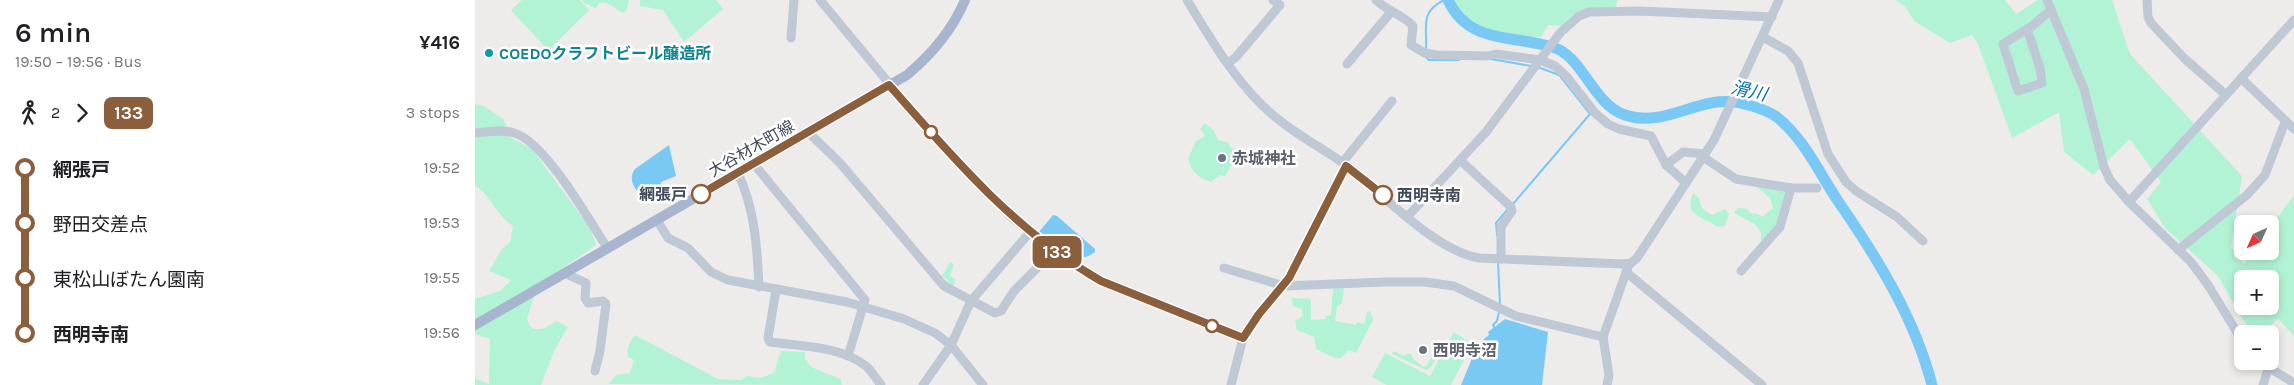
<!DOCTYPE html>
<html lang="en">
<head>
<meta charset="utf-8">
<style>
  :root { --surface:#fff; --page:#f6f6f6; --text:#202124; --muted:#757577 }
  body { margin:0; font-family:Karla,"Noto Sans JP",sans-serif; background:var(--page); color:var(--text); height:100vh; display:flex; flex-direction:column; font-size:19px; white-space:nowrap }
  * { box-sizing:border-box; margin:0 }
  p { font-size:16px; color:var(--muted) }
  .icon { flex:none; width:28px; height:28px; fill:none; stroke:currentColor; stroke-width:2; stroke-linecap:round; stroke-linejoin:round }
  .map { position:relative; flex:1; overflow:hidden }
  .details { display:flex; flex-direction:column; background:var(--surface); width:475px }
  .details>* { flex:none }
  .badge { padding:0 10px; border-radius:8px; font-size:18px; line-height:32px }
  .needle { width:32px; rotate:225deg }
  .tools { position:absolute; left:1759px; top:215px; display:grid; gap:10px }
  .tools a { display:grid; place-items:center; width:45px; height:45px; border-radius:8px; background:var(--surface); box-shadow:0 2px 8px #0003; font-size:25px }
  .map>.badge { position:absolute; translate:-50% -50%; box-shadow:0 0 0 2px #fff }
  .legs { display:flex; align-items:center; gap:8px; height:55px; padding:0 15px; font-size:16px }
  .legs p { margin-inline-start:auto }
  .overview { display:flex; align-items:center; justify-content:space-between; height:85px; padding:0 15px }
  h1 { font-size:28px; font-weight:600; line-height:38px }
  ul { padding:0 15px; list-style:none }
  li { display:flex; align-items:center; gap:18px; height:55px; font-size:19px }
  li i { display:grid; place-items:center; width:8px; height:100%; margin:0 6px; background:currentColor }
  li i::after { content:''; width:12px; height:12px; margin:-6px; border:4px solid; border-radius:50%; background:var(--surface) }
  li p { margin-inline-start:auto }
  li:first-child i { background:linear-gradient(#0000 50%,currentColor 0) }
  li:last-child i { background:linear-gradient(currentColor 50%,#0000 0) }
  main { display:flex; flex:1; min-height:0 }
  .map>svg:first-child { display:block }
</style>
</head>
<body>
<main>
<section class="details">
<div class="overview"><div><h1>6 min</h1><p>19:50 – 19:56 · Bus</p></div><b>¥416</b></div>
<div class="legs"><svg class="icon" aria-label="walk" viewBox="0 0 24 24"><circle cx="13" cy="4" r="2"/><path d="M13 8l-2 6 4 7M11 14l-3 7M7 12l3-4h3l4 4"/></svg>2<svg class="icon" aria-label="forward" viewBox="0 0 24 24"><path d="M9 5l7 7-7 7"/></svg><b class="badge" style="background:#8b5e3c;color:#fff">133</b><p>3 stops</p></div>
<ul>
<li><i style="color:#8b5e3c"></i><b>網張戸</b><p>19:52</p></li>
<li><i style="color:#8b5e3c"></i><span>野田交差点</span><p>19:53</p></li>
<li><i style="color:#8b5e3c"></i><span>東松山ぼたん園南</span><p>19:55</p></li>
<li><i style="color:#8b5e3c"></i><b>西明寺南</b><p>19:56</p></li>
</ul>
</section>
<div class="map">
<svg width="1819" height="385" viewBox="0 0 1819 385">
  <rect width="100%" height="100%" fill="#eeebeb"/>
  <g fill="#b2f3d5" fill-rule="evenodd">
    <polygon points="47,0 105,0 114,10 75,49 71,48 36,10"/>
    <path d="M107,0H154L152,10L148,13C140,9 134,0 124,3L121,8L109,3Z"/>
    <polygon points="165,0 241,0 248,9 209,42 188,10 165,6"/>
    <path d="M977,0H1144L1142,1L1141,7C1116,11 1104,3 1088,26L1073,25L1066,37C1058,36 1050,38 1043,37C1015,34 992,24 977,0Z"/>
    <path d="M1421,0H1530L1541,14L1563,0H1637L1655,54L1767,176L1756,247L1769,264L1779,251H1795V228L1819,195V336L1803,319L1785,334H1779L1767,318L1743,276L1690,228L1672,199L1686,182L1655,139L1618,175L1589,152L1584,112L1537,138L1503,44L1497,35L1475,43L1439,21L1430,6ZM1768,279H1795V306H1768Z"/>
    <path d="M0,104L9,106L29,120L35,137L57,149L115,228L121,245L62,286L52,319L55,326L59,329H67L82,321L93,327L80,349L66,385H0V378L14,384L15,339L0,334V299L25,291L36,280L14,271L27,249L35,242L38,226C21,215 15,194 0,186Z"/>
    <path d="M730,123L739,131L743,140L753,142L756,148L763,149L764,153L750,176L745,175L736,182C723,178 717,172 713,159L721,141L729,137V134L725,129Z"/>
    <polygon points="1281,186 1310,189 1312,194 1305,222 1286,243 1286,233 1280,224 1259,213 1263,208 1273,209 1274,213 1283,214 1287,217 1298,208 1295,198"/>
    <path d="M1218,193L1224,198C1225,207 1229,211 1237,215L1250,209L1254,214L1250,226C1241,228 1239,224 1232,221C1219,214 1211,211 1218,193Z"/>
    <polygon points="475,262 479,264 475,276 480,279 479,288 470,284 473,280 467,276"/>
    <polygon points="865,287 869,289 867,303 862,307 860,321 881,325 882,322 889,324 892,312 895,311 898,320 881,353 874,350 866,358 860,358 841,349 839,337 822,330 820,321 828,316 827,309 818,306 817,298 836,299 836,320 851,319 850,316 856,315 858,288"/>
    <polygon points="979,332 997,344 976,385 912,385 897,377 910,353 955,376"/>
    <path d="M160,335L243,379L266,380L272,376L285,378L299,373L306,351L330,352V359L336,367L366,379L367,385L134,384L141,375L155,373L159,360L153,357C151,349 155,341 160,335Z"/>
    <path d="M919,351L929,356L932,354H936L939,360L949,367C956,364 955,354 962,352C962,358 957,368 951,370L917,354Z"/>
  </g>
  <g fill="#7ac9f5">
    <path d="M194,145L201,176L186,182V193L171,203C163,192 151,181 160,169Z"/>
    <path d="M578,215L582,216L620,249V252C598,269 580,246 563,233Z"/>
    <polygon points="1030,319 1073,332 1067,385 986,385 1003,344 1014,335 1013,332"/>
  </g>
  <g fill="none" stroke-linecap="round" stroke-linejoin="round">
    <g stroke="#7ac9f5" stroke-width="2">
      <path d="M951,50C952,25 945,12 969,0"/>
      <polyline points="951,57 954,60 984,60"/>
      <polyline points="1016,59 1056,66"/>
      <polyline points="1038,204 1115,114 1084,75 1063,67"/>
      <polyline points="1022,235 1021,223 1033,209"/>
      <polyline points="1023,262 1025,305"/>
      <polyline points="1019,327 1018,325 1022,321 1024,312"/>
    </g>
    <path stroke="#7ac9f5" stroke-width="11" d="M973,0C993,44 1038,35 1077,47C1108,55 1117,104 1150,115C1190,129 1225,94 1265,103C1278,106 1293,110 1303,118C1331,141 1345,175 1365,204C1403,259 1440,319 1457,385"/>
    <g stroke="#bfc8d5" stroke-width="9">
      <polyline points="345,0 451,128 537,218 606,270 625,281 768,338"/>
      <path d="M712,0C734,36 757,76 787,105C812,130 843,145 871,165C907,193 960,251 1004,258L1148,264L1156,263L1162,258L1239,140L1304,0"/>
      <path d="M901,0C912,11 928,15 938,26L936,45L950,53L962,55L1013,56L1021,54L1066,60L1080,66L1092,77L1120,113L1133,124L1144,129L1176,136L1191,165L1211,183"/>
      <polyline points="1572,0 1609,89 1629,167 1635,180 1654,202 1716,262 1733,285 1768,342"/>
      <polyline points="1672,0 1673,17 1676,23 1709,58 1751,95"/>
      <polyline points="1552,29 1565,68 1567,83 1543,91 1528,44 1557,26 1576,10"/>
      <polyline points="1288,37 1313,51 1323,63 1353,154 1371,182 1381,191 1422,217 1448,241"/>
      <polyline points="316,38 319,0"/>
      <polyline points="753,63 761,57 805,5 798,0"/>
      <polyline points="872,64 916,12"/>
      <polyline points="1766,78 1819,129"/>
      <polyline points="333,132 365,163 469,286 520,313 526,311 539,291 564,266 571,244"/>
      <path d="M0,133C12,132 27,129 39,133C70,141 115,222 133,249"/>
      <polyline points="1228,157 1261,179 1316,188 1342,188"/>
      <polyline points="986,161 1036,207 1037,211 1026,227 1026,259"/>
      <polyline points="867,163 917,101"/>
      <polyline points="279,164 390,300 373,356"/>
      <polyline points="1191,165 1208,152 1230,154"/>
      <path d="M263,173C280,210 282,246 284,287"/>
      <polyline points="1654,202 1819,20"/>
      <polyline points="933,216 1011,132 1085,33 1104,16 1114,12 1165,11 1297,17"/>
      <polyline points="182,220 193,238 213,248 236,272 253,280 372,302 429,319 460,333 476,345 508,385"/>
      <polyline points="1703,250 1772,195 1790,175 1810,122"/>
      <polyline points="749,268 809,286 910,282 950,282 979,286 1041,316 1128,337"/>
      <polyline points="1266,271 1305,227 1316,188"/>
      <polyline points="1151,272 1287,385"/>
      <polyline points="89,273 111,283 110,298 113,303 128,301 131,304 125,351 120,371"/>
      <path d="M301,290L293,338L295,342C326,346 365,346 391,366C397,371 401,379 406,385"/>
      <polyline points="1783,361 1819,383"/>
      <polyline points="448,385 476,345 496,301 555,232"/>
      <polyline points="756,385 768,338 784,314 814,278 871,166"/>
      <polyline points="1132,385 1134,375 1128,337 1153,267"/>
      <polyline points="1788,385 1793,369"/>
    </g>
    <path stroke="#a7b5ce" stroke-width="10" d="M0,325L432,75C457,54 477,31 490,0"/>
  </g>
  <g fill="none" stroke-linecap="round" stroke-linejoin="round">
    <g stroke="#fff" stroke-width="11">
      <path id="line-1" d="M226,194L414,85C477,157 541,232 626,281L768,338L784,314L814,278L871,166L908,195"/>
    </g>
    <use href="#line-1" stroke="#8b5e3c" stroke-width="8"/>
  </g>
  <circle fill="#0f9aa8" stroke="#fff" stroke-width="2" cx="14" cy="53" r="5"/>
  <g fill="#fff" stroke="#8b5e3c" stroke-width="2.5">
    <circle cx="456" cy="132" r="6"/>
    <circle cx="226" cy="194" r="9"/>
    <circle cx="908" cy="195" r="9"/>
    <circle cx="737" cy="326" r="6"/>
  </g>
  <g fill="#6b7280" stroke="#fff" stroke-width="2">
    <circle cx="747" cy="158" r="5"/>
    <circle cx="948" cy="350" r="5"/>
  </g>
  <g text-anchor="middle" stroke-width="5" stroke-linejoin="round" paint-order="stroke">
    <g font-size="16" font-weight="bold" fill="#0d838f" stroke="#fff" text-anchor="start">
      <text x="24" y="59">COEDOクラフトビール醸造所</text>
    </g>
    <g font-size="16" fill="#424b5a" stroke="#fff">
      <text transform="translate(276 148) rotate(-30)" y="6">大谷材木町線</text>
    </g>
    <g font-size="16" font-weight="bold" fill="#5b616d" stroke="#fff" text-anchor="start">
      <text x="757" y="164">赤城神社</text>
      <text x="958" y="356">西明寺沼</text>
    </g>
    <g font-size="16" font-weight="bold" fill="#424b5a" stroke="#fff" text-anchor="end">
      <text x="212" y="200">網張戸</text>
      <text x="922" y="201" text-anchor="start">西明寺南</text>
    </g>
    <g font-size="18" font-style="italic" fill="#0070af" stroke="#fff">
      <text transform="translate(1274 91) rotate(13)" y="6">滑川</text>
    </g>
  </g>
</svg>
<div class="tools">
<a><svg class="needle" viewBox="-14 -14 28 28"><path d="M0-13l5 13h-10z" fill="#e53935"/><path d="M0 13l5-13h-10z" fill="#757577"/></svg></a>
<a>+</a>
<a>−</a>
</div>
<b class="badge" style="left:582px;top:252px;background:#8b5e3c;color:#fff">133</b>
</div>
</main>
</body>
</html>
